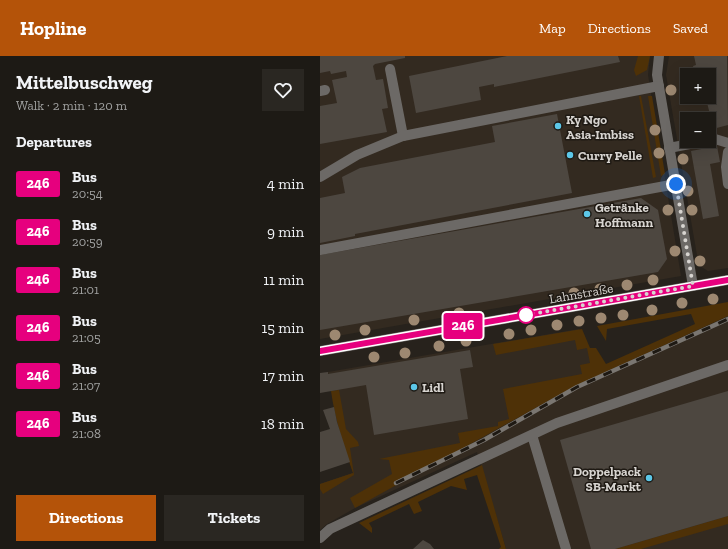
<!DOCTYPE html>
<html lang="en">
<head>
<meta charset="utf-8">
<style>
  :root { --surface:#1d1a15; --page:#2a2722; --text:#f1f3f6; --muted:#a0a1a0; --line:#3b3834; --accent:#b45309 }
  body { margin:0; font-family:"Zilla Slab",serif; background:var(--page); color:var(--text); height:100vh; display:flex; flex-direction:column; font-size:15px; white-space:nowrap }
  * { box-sizing:border-box; margin:0 }
  p { font-size:13px; color:var(--muted) }
  .icon { flex:none; width:22px; height:22px; fill:none; stroke:currentColor; stroke-width:2; stroke-linecap:round; stroke-linejoin:round }
  .map { position:relative; flex:1; overflow:hidden }
  .panel { display:flex; flex-direction:column; background:var(--surface); width:320px }
  .panel>* { flex:none }
  .badge { padding:0 8px; border-radius:3px; font-size:14px; line-height:26px }
  .fabs { position:absolute; left:360px; top:12px; display:grid; gap:8px }
  .fabs a { display:grid; place-items:center; width:36px; height:36px; border-radius:0px; background:var(--surface); box-shadow:0 4px 16px #0002,0 0 0 1px var(--line); font-size:20px }
  .you { position:absolute; width:20px; height:20px; margin:-10px; border:3px solid #fff; border-radius:50%; background:#1a73e8; box-shadow:0 0 0 6px #1a73e833 }
  .map>.badge { position:absolute; translate:-50% -50%; box-shadow:0 0 0 2px #fff }
  h2 { padding:0 16px; font-size:15px; line-height:36px }
  .round { display:grid; place-items:center; flex:none; width:42px; height:42px; border-radius:0px; background:var(--page) }
  .overview { display:flex; align-items:center; justify-content:space-between; height:68px; padding:0 16px }
  h1 { font-size:19px; font-weight:700; line-height:30px }
  .primary-button { display:flex; gap:8px; margin-top:auto; padding:8px 16px }
  .primary-button a { flex:1; height:46px; border-radius:0px; background:var(--accent); color:#fff; font-size:16px; font-weight:700; line-height:46px; text-align:center }
  .primary-button a+a { background:var(--page); color:var(--text) }
  ul { padding:0; list-style:none }
  li { display:flex; align-items:center; gap:12px; height:48px; padding:0 16px }
  li div { flex:1 }
  li b { display:block; font-size:15px }
  li em { font-style:normal }
  li .badge { min-width:44px; font-weight:700; text-align:center }
  header { display:flex; align-items:center; gap:24px; box-sizing:border-box; height:56px; padding:0 20px; background:var(--accent); color:#fff }
  header strong { font-size:19px }
  nav { display:flex; gap:22px; margin-inline-start:auto; font-size:14px }
  main { display:flex; flex:1; min-height:0 }
  .map>svg:first-child { display:block }
</style>
</head>
<body>
<header>
<strong>Hopline</strong>
<nav><a>Map</a><a>Directions</a><a>Saved</a></nav>
</header>
<main>
<section class="panel">
<div class="overview"><div><h1>Mittelbuschweg</h1><p>Walk · 2 min · 120 m</p></div><a class="round"><svg class="icon" aria-label="heart" viewBox="0 0 24 24"><path d="M12 20l-8-8c-3-5 5-10 8-4 3-6 11-1 8 4z"/></svg></a></div>
<h2>Departures</h2>
<ul>
<li><span class="badge" style="background:#e6007e;color:#fff">246</span><div><b>Bus</b><p>20:54</p></div><em>4 min</em></li>
<li><span class="badge" style="background:#e6007e;color:#fff">246</span><div><b>Bus</b><p>20:59</p></div><em>9 min</em></li>
<li><span class="badge" style="background:#e6007e;color:#fff">246</span><div><b>Bus</b><p>21:01</p></div><em>11 min</em></li>
<li><span class="badge" style="background:#e6007e;color:#fff">246</span><div><b>Bus</b><p>21:05</p></div><em>15 min</em></li>
<li><span class="badge" style="background:#e6007e;color:#fff">246</span><div><b>Bus</b><p>21:07</p></div><em>17 min</em></li>
<li><span class="badge" style="background:#e6007e;color:#fff">246</span><div><b>Bus</b><p>21:08</p></div><em>18 min</em></li>
</ul>
<div class="primary-button"><a>Directions</a><a>Tickets</a></div>
</section>
<div class="map">
<svg width="408" height="493" viewBox="0 0 408 493">
  <rect width="100%" height="100%" fill="#27221c"/>
  <g fill="#332a20" fill-rule="evenodd">
    <polygon points="0,0 330,0 328,19 361,220 0,283"/>
    <path d="M349,0H408V212L388,215L380,210L378,205L346,19ZM367,19H389V41H367ZM367,63H389V85H367Z"/>
    <polygon points="408,260 408,493 186,493 157,396 35,452 7,468 0,474 0,428 33,417 17,366 8,316 259,273 279,314 149,386 178,373 255,330"/>
  </g>
  <g fill="#4e3107">
    <polygon points="318,0 330,0 327,14 316,20 314,14"/>
    <polygon points="319,40 321,40 336,121 333,122"/>
    <polygon points="328,40 332,40 345,118 341,120"/>
    <polygon points="408,246 408,260 255,330 35,452 30,442 72,418 69,404 59,403 140,387 138,377 178,370 178,366 189,363 183,333 262,318 260,309 270,307 267,292 257,294 255,284 176,299 173,288 262,273 270,292 276,292 286,308 375,268 371,258 287,273 286,285 277,270"/>
    <path d="M19,334L26,373L38,386L39,390L30,392L34,419L3,438L0,433V428L33,417C24,390 15,364 11,335Z"/>
    <polygon points="162,409 186,493 179,493 181,491 157,419 144,423 147,434 131,430 98,446 102,455 94,458 89,448 49,467 52,472 52,477 39,467"/>
    <polygon points="408,460 408,468 321,493 295,493"/>
  </g>
  <g fill="#4d4740">
    <polygon points="0,0 85,0 85,2 55,8 53,10 56,24 63,23 68,52 62,53 67,76 0,88 0,50 17,47 12,24 27,21 26,15 11,18 10,15 0,17"/>
    <polygon points="187,0 298,0 300,6 174,31 174,28 159,31 161,44 96,57 89,20"/>
    <polygon points="374,0 407,0 408,69 389,74 389,62 391,62 386,43 384,44 383,41 389,41 389,19 376,19 373,10 376,9"/>
    <polygon points="379,55 381,60 387,58 389,63 366,63 365,60"/>
    <polygon points="237,58 252,137 35,178 35,180 0,187 0,142 25,137 22,121 40,112 175,86 172,70"/>
    <polygon points="397,90 400,106 390,108 399,160 383,163 371,95"/>
    <polygon points="321,142 338,154 347,203 338,216 0,274 0,199"/>
    <polygon points="150,294 153,311 140,313 148,363 54,379 46,329 0,337 0,317 8,316 8,318"/>
    <polygon points="408,335 408,460 295,493 271,493 240,384"/>
    <polygon points="14,351 17,366 30,406 0,416 0,376 10,373 3,354"/>
    <polygon points="103,484 110,488 114,493 93,493"/>
  </g>
  <g fill="none" stroke-linecap="round" stroke-linejoin="round">
    <g stroke="#6c6966" stroke-width="10">
      <polyline points="339,0 337,19 373,230"/>
      <polyline points="70,13 83,80"/>
      <polyline points="0,35 5,34"/>
      <polyline points="389,84 395,83 408,87"/>
      <polyline points="349,92 385,85"/>
      <polyline points="408,96 406,111 408,128"/>
      <polyline points="0,121 37,99 83,80 339,30"/>
      <polyline points="0,194 356,128"/>
      <polyline points="0,295 408,224"/>
      <polyline points="212,379 246,493"/>
      <polyline points="0,482 10,473 237,367 408,309"/>
    </g>
    <g stroke="#7a7671" stroke-width="4.5">
      <polyline id="rail" points="76,427 164,384 257,331 408,263"/>
    </g>
    <use href="#rail" stroke="#1e1913" stroke-width="3" stroke-dasharray="9" stroke-linecap="butt"/>
  </g>
  <g fill="#9d8871">
    <circle cx="351" cy="34" r="5.5"/>
    <circle cx="335" cy="74" r="5.5"/>
    <circle cx="339" cy="97" r="5.5"/>
    <circle cx="363" cy="103" r="5.5"/>
    <circle cx="368" cy="135" r="5.5"/>
    <circle cx="348" cy="154" r="5.5"/>
    <circle cx="372" cy="154" r="5.5"/>
    <circle cx="355" cy="195" r="5.5"/>
    <circle cx="380" cy="205" r="5.5"/>
    <circle cx="333" cy="224" r="5.5"/>
    <circle cx="307" cy="229" r="5.5"/>
    <circle cx="280" cy="233" r="5.5"/>
    <circle cx="254" cy="237" r="5.5"/>
    <circle cx="393" cy="243" r="5.5"/>
    <circle cx="362" cy="247" r="5.5"/>
    <circle cx="332" cy="254" r="5.5"/>
    <circle cx="139" cy="257" r="5.5"/>
    <circle cx="303" cy="259" r="5.5"/>
    <circle cx="281" cy="262" r="5.5"/>
    <circle cx="94" cy="264" r="5.5"/>
    <circle cx="259" cy="265" r="5.5"/>
    <circle cx="237" cy="269" r="5.5"/>
    <circle cx="45" cy="274" r="5.5"/>
    <circle cx="211" cy="274" r="5.5"/>
    <circle cx="189" cy="278" r="5.5"/>
    <circle cx="15" cy="279" r="5.5"/>
    <circle cx="146" cy="285" r="5.5"/>
    <circle cx="119" cy="290" r="5.5"/>
    <circle cx="85" cy="297" r="5.5"/>
    <circle cx="54" cy="301" r="5.5"/>
  </g>
  <g fill="none" stroke-linecap="round" stroke-linejoin="round">
    <g stroke="#fff" stroke-width="9">
      <polyline id="line" points="0,295 408,224"/>
    </g>
    <use href="#line" stroke="#e6007e" stroke-width="6"/>
    <polyline stroke="#d7d4d0" stroke-width="4" stroke-dasharray="0 7.2" points="206,259 373,230 356,128"/>
  </g>
  <g fill="#5cc7e8" stroke="#1e1913" stroke-width="1.5">
    <circle cx="238" cy="70" r="4"/>
    <circle cx="250" cy="99" r="4"/>
    <circle cx="267" cy="158" r="4"/>
    <circle cx="94" cy="331" r="4"/>
    <circle cx="329" cy="422" r="4"/>
  </g>
  <circle fill="#fff" stroke="#e6007e" stroke-width="2" cx="206" cy="259" r="8"/>
  <g text-anchor="middle" stroke-width="3" stroke-linejoin="round" paint-order="stroke">
    <g font-size="13" font-weight="bold" fill="#d7d4d0" stroke="#1e1913" text-anchor="start">
      <text x="246" y="68">Ky Ngo<tspan x="246" dy="15">Asia-Imbiss</tspan></text>
      <text x="258" y="104">Curry Pelle</text>
      <text x="275" y="156">Getränke<tspan x="275" dy="15">Hoffmann</tspan></text>
      <text x="102" y="336">Lidl</text>
      <text x="321" y="420" text-anchor="end">Doppelpack<tspan x="321" dy="15">SB-Markt</tspan></text>
    </g>
    <g font-size="13" fill="#d7d4d0" stroke="#1e1913">
      <text transform="translate(261 237) rotate(-10)" y="5">Lahnstraße</text>
    </g>
  </g>
</svg>
<div class="fabs">
<a>+</a>
<a>−</a>
</div>
<div class="you" style="left:356px;top:128px"></div>
<b class="badge" style="left:143px;top:270px;background:#e6007e;color:#fff">246</b>
</div>
</main>
</body>
</html>
